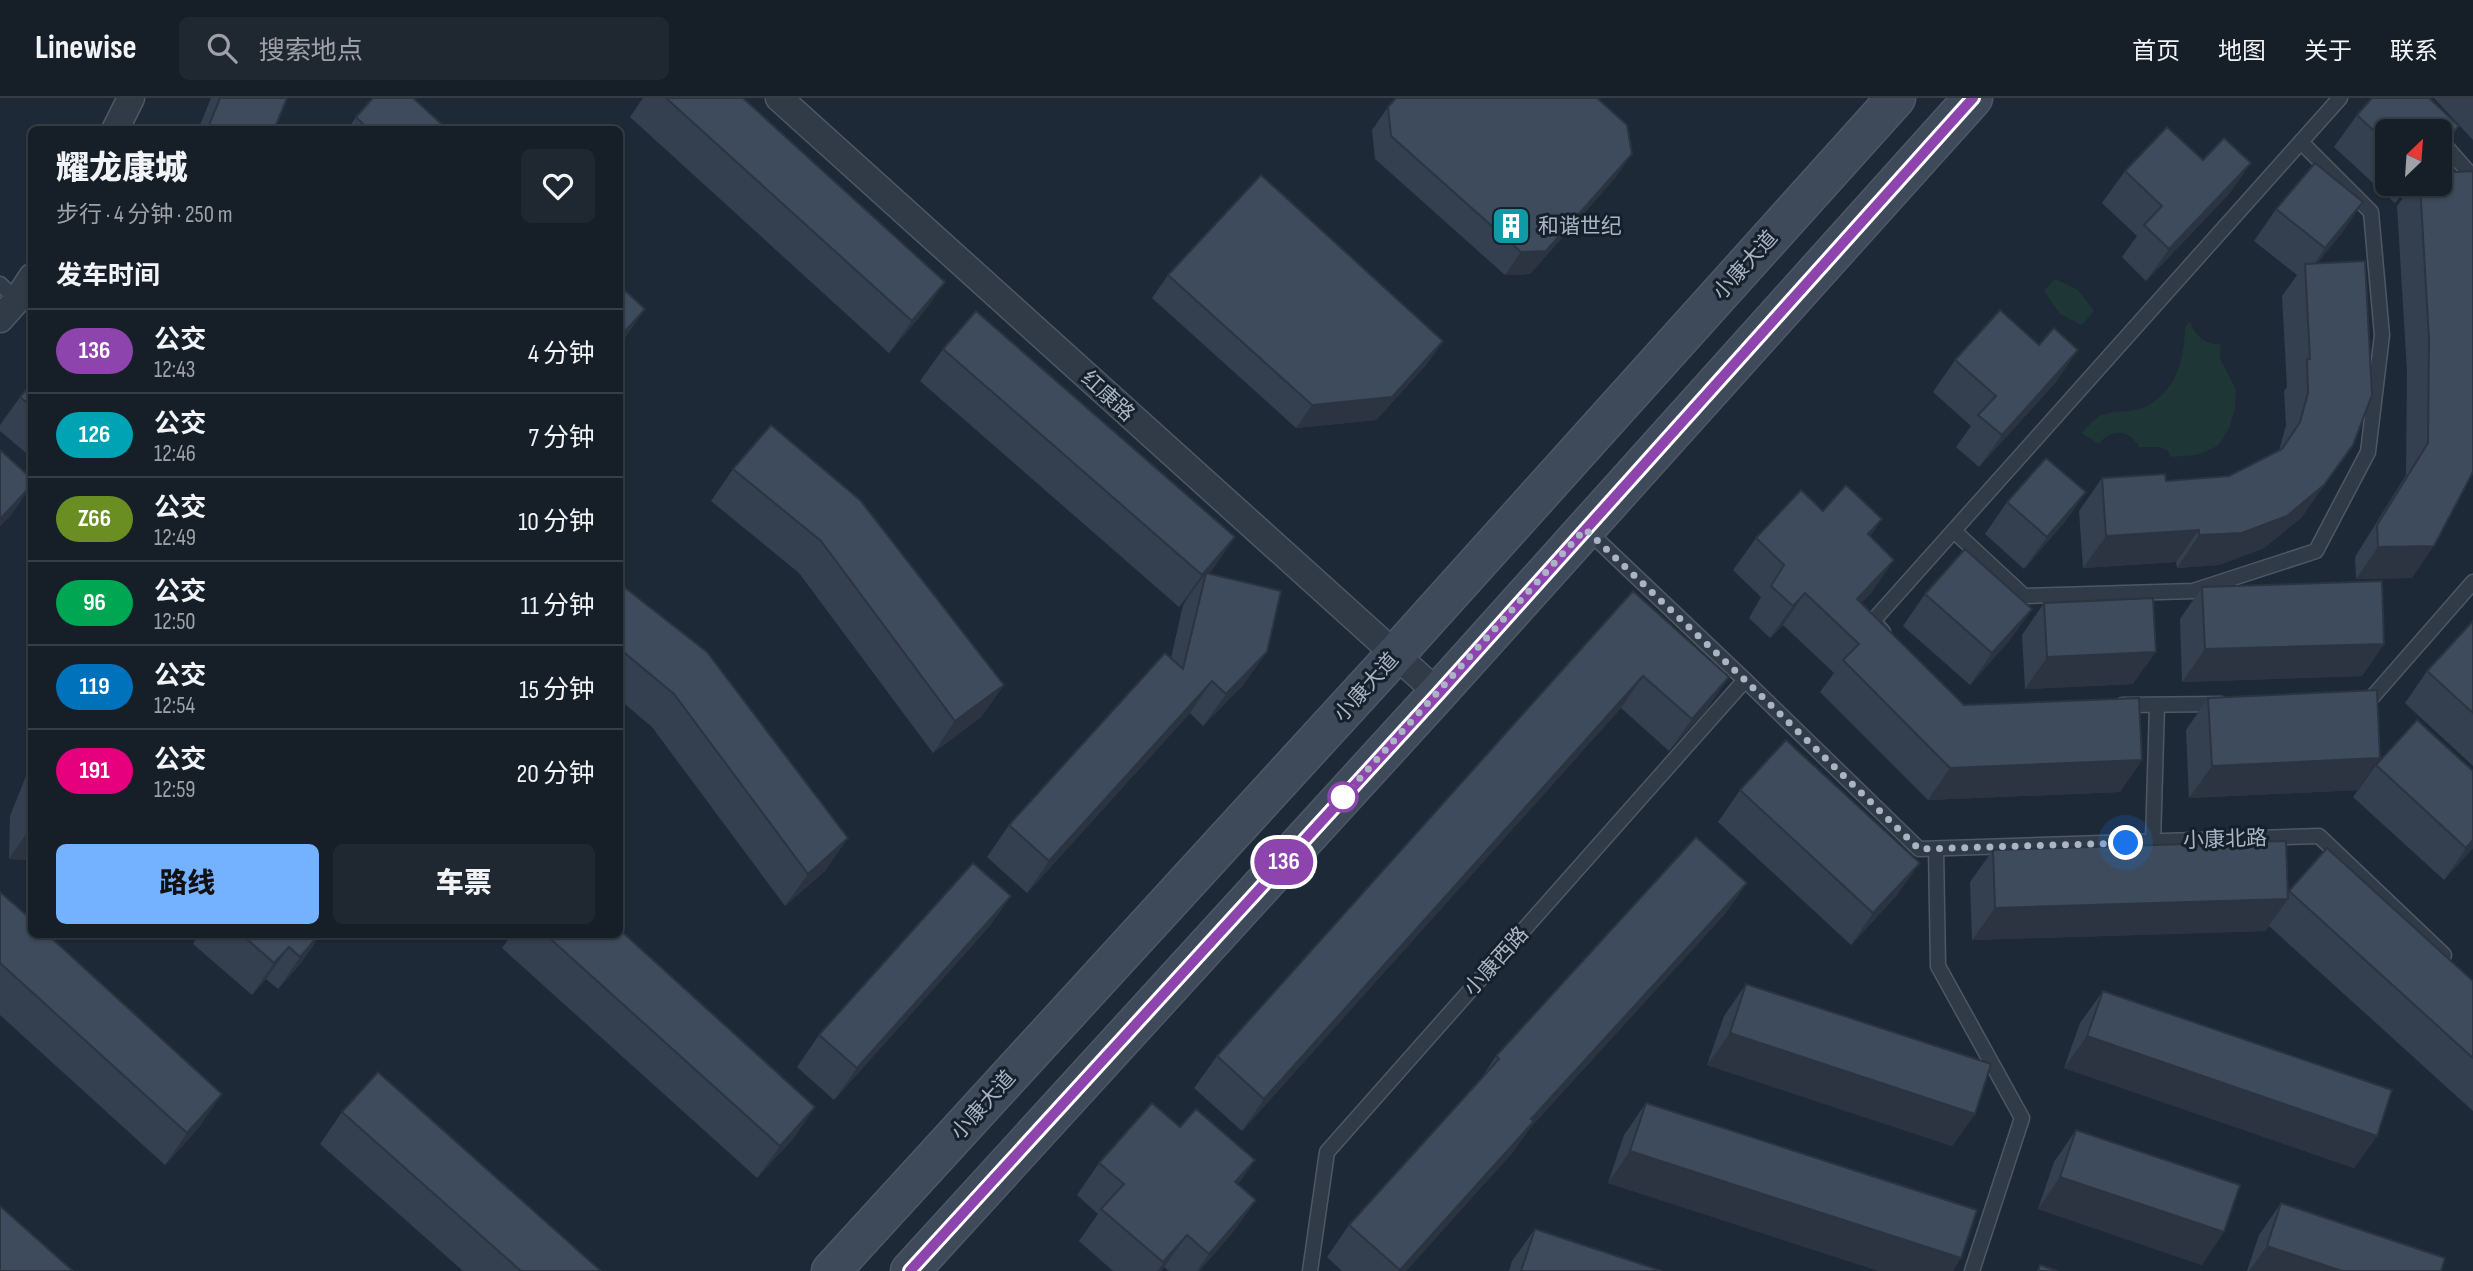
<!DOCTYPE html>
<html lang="zh">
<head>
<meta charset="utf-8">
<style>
  :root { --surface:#161f28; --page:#1f2730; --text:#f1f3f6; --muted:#9ea2a8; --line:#353d45; --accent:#74b2ff }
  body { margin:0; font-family:"Sofia Sans Condensed","Noto Sans SC",sans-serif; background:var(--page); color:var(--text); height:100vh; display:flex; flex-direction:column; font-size:26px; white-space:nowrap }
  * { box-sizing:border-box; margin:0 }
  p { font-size:23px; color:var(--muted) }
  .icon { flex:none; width:38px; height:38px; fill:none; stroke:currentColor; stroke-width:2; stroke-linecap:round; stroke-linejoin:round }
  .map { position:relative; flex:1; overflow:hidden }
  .sheet { position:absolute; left:28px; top:28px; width:595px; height:812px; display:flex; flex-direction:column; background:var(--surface); border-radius:10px; box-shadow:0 2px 5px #0004,0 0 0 2px var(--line) }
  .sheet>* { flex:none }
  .badge { padding:0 14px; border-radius:23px; font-size:24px; line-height:46px }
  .needle { width:46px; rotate:25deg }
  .fabs { position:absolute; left:2375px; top:21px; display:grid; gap:14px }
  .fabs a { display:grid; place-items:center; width:77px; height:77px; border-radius:10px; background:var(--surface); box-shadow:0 2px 5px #0004,0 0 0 2px var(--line); font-size:35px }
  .you { position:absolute; width:35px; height:35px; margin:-18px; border:5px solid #fff; border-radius:50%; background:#1a73e8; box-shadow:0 0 0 10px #1a73e833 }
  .map>.badge { position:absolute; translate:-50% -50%; box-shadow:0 0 0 4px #fff }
  h2 { padding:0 28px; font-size:26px; line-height:63px }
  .round { display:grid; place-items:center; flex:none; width:74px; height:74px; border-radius:10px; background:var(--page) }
  .overview { display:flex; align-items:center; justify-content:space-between; height:119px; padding:0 28px }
  h1 { font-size:33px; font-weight:800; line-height:52px }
  .button { display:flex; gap:14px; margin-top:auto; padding:14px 28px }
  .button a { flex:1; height:80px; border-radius:10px; background:var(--accent); color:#111; font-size:28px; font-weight:800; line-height:80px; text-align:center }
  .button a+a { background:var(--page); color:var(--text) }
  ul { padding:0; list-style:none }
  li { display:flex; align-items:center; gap:21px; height:84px; padding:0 28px; border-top:2px solid var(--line) }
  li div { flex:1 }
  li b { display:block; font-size:26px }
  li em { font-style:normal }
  li .badge { min-width:77px; font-weight:700; text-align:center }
  header { display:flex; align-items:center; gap:42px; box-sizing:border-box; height:98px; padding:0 35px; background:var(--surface); border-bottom:2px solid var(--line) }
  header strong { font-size:33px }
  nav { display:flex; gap:38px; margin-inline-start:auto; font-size:24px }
  .search { width:490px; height:63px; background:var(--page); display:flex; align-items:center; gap:18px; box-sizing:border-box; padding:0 24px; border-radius:10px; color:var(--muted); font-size:26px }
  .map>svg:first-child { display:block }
</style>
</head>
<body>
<header>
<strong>Linewise</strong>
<div class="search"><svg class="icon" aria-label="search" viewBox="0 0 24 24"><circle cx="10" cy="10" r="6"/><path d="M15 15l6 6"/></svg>搜索地点</div>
<nav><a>首页</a><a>地图</a><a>关于</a><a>联系</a></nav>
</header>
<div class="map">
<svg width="2473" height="1173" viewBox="0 0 2473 1173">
  <rect width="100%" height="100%" fill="#1d2936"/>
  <g fill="#1f3637">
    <polygon points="2055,181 2078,192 2094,213 2082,227 2060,216 2044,193"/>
    <path d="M2190,224C2196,238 2205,248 2221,246L2220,261L2236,291L2235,311L2229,330L2218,348L2197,357L2171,359L2167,352L2159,349H2139C2130,332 2111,329 2099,346L2081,335C2087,330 2094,320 2102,317C2115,312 2132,315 2145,309C2177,293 2184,261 2185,229Z"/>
  </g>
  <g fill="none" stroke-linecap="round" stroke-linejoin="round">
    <g stroke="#4d5865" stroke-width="17">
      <g id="lane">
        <polyline points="2440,42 2473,79"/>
        <polyline points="0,186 17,202"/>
        <polyline points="1587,432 1745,582 1919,751 2319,738 2444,857"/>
        <polyline points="1954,433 2024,498 2193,493 2316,453 2368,354 2382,237 2371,114 2301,44"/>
        <polyline points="1883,534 1873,523 2340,0"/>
        <polyline points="2364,604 2368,604 2473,484"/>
        <polyline points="2122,607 2221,606"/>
        <polyline points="2153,744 2157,607"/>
        <polyline points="1936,751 1938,868 2022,1020 1972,1173"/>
        <polyline points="1310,1173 1327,1054 1745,582"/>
      </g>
    </g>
    <g stroke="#4d5865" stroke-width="29">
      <g id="street">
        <polyline points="779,0 1438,595"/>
        <polyline points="115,32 131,0"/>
        <polyline points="0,221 17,202 32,179"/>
      </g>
    </g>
    <g stroke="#4d5865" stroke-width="41">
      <g id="secondary">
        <polyline points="831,1173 1394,558 1896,0"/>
        <polyline points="910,1173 1438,595 1973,0"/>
      </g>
    </g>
    <use href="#lane" stroke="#303b47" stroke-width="14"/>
    <use href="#street" stroke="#303b47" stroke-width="26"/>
    <use href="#secondary" stroke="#3e4a5a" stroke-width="38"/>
  </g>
  <g fill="#34404f">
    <polygon points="211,0 287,0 274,32 198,32"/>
    <polygon points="643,0 743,0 945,184 922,216 889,255 630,19"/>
    <polygon points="2434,0 2473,0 2473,42"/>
    <polygon points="1388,9 1616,79 1530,176 1505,177 1375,61 1372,32"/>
    <polygon points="2357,17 2387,33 2387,86 2440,86 2473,73 2412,480 2356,481 2355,459 2406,377 2407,273 2397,108 2412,87 2395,105 2334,49"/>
    <polygon points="356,19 448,32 347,32"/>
    <polygon points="2203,62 2251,65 2228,97 2146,183 2122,159 2137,138 2102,105 2125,73"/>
    <polygon points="2363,104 2341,136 2317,165 2302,419 2264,450 2219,467 2177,470 2176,464 2083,470 2079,413 2102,380 2166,383 2229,378 2279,353 2286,327 2284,293 2287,289 2282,198 2297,177 2254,143 2276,111"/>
    <polygon points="1168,177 1443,243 1427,266 1376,322 1296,330 1152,200"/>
    <polygon points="943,251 1235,439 1209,476 1244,586 1203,628 1190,615 1027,795 987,759 1009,727 1171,560 1183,507 1190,497 1179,509 920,283"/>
    <polygon points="1955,262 2056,284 1979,369 1956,349 1971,328 1933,294"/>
    <polygon points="32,285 32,360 0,333 0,327 20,299"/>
    <polygon points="733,371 1004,587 981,619 933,655 799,475 711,403"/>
    <polygon points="2086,394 2063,426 2024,471 1985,436 2007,404"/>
    <polygon points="1823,413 1882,421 1870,438 1872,494 1861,505 1964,607 2142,662 2120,694 1928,702 1820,594 1834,575 1783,527 1770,540 1749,520 1761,499 1733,472 1756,440"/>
    <polygon points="2202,489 2384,546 2362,578 2182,584 2180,521"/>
    <polygon points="1633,493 1707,611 1669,653 1621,610 1242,1033 1194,990 1217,958"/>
    <polygon points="620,494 826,772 785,808 652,629 620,602"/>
    <polygon points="1925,496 2032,511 2009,543 1970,587 1903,528"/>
    <polygon points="2044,505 2133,586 2025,591 2022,537"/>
    <polygon points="2473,523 2473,668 2405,605 2427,573"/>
    <polygon points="2208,600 2358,692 2189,700 2186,632"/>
    <polygon points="32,663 32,762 9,761 10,718"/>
    <polygon points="2376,667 2473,750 2444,782 2353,699"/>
    <polygon points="1740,692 1897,797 1851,847 1718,724"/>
    <polygon points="2327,750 2473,883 2473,1013 2269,828 2265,833 1972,842 1970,784 1993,752 2288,795"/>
    <polygon points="1747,785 1724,817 1530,1030 1512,1055 1406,1173 1342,1173 1327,1159 1349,1127 1480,982 1496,958"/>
    <polygon points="0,794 200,1028 165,1067 0,917"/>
    <polygon points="1011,798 988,830 834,1002 797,969 819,937"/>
    <polygon points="199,836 321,836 301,865 278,891 266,881 252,897 193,846"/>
    <polygon points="512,836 620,836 815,1009 793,1041 757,1080 502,850"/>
    <polygon points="1746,886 1975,1016 1952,1048 1707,967 1724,918"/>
    <polygon points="2103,893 2377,1038 2354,1070 2064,970 2080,925"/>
    <polygon points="1646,1005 1961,1160 1953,1173 1879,1173 1608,1085 1624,1037"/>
    <polygon points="342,1014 601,1173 463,1173 320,1046"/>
    <polygon points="1180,1029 1255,1062 1238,1086 1256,1102 1233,1134 1199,1173 1169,1173 1164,1169 1161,1173 1113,1173 1079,1143 1098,1116 1077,1097 1099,1065"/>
    <polygon points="2076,1032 2202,1167 2038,1111 2054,1064"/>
    <polygon points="2281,1105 2441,1173 2247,1173 2259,1137"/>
    <polygon points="1535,1131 1662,1173 1509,1173 1512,1163"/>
  </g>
  <g fill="#2b3440">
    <polygon points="2459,28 2440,56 2440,49"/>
    <polygon points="1632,56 1616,79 1530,176 1505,177 1521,154"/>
    <polygon points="2251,65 2228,97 2146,183 2169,151"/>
    <polygon points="2409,86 2413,86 2395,105"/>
    <polygon points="2363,104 2341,136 2303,182 2325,150"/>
    <polygon points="945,184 922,216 889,255 912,223"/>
    <polygon points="645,211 623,243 620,247 620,239"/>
    <polygon points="1443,243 1427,266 1376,322 1296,330 1312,307"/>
    <polygon points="2078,252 2056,284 1979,369 2002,337"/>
    <polygon points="2353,347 2302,419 2264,450 2219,467 2177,470 2199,437"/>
    <polygon points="32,387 12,416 0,429 0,421"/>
    <polygon points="2086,394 2063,426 2024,471 2047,439"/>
    <polygon points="1882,421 1860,453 1868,436"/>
    <polygon points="2199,432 2176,464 2083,470 2106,438"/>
    <polygon points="1235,439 1213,471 1204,481 1206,475 1190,497 1179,509 1202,477"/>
    <polygon points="2434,448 2412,480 2356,481 2378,449"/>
    <polygon points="1894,462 1872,494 1840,527 1857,501"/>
    <polygon points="1805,495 1783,527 1770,540 1793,508"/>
    <polygon points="2032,511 2009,543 1970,587 1992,555"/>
    <polygon points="2384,546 2362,578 2182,584 2205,551"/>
    <polygon points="1267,554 1244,586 1203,628 1226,596"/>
    <polygon points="2156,554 2133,586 2025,591 2047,559"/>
    <polygon points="1643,578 1621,610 1242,1033 1264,1001"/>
    <polygon points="1729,579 1707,611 1669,653 1692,621"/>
    <polygon points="1212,583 1190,615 1027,795 1049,763"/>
    <polygon points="1004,587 981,619 933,655 955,623"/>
    <polygon points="2380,660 2358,692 2189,700 2212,668"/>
    <polygon points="2142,662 2120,694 1928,702 1950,670"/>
    <polygon points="31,729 32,762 9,761"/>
    <polygon points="848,740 826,772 785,808 808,776"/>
    <polygon points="2473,742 2473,750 2444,782 2466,750"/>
    <polygon points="1920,765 1897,797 1851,847 1873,815"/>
    <polygon points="1747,785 1724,817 1530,1030 1512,1055 1406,1173 1399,1173 1513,1047 1531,1021"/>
    <polygon points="1011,798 988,830 834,1002 857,970"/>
    <polygon points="2288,801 2265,833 1972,842 1995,810"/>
    <polygon points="321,836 301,865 278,891 300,859"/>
    <polygon points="289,849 266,881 252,897 274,865"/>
    <polygon points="1730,935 1975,1016 1952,1048 1707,967"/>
    <polygon points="2087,938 2377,1038 2354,1070 2064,970"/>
    <polygon points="222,996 200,1028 165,1067 187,1035"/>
    <polygon points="815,1009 793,1041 757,1080 780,1048"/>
    <polygon points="1630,1053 1961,1160 1953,1173 1879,1173 1608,1085"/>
    <polygon points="1255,1062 1232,1094 1235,1084"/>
    <polygon points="2060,1079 2224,1134 2202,1167 2038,1111"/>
    <polygon points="1256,1102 1233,1134 1199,1173 1197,1173 1209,1156"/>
    <polygon points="1187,1137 1164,1169 1161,1173 1157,1173"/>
    <polygon points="2267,1148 2342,1173 2249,1173"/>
  </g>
  <g fill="#3d4b5c" stroke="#2b3440" stroke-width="2">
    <polygon points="220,0 287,0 274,32 207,32"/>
    <polygon points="373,0 413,0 448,32 369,32 356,19"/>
    <polygon points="666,0 743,0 945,184 912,223"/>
    <polygon points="1396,0 1597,0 1627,27 1632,56 1546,153 1521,154 1391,38 1388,9"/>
    <polygon points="2372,0 2429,0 2459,28 2440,49 2440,33 2387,33 2387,45 2357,17"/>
    <polygon points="2167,29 2203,62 2224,40 2251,65 2169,151 2144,127 2162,108 2125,73"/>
    <polygon points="2315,65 2363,104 2325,150 2276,111"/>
    <polygon points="2473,73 2473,374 2434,448 2378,449 2377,427 2428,345 2429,241 2420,86 2440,86 2440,75"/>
    <polygon points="1261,77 1443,243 1392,299 1312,307 1168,177"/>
    <polygon points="2365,163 2372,297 2353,347 2324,387 2287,418 2242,435 2199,437 2199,432 2106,438 2102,380 2165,376 2166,383 2229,378 2282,351 2300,324 2308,295 2307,261 2310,261 2305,166"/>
    <polygon points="620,188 645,211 620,239"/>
    <polygon points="2000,212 2039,247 2054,230 2078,252 2002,337 1978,317 1996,298 1955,262"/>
    <polygon points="976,213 1235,439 1202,477 943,251"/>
    <polygon points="32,285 32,309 20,299"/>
    <polygon points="771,327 860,402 1004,587 955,623 821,443 733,371"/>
    <polygon points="0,352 32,381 32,387 0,421"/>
    <polygon points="2046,360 2086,394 2047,439 2007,404"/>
    <polygon points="1846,387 1882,421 1868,436 1894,462 1857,501 1964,607 2139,600 2142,662 1950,670 1843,562 1859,546 1805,495 1793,508 1771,488 1784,467 1756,440 1801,392 1823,413"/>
    <polygon points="1965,451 2032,511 1992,555 1925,496"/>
    <polygon points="1206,475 1281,493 1267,554 1226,596 1212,583 1049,763 1009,727 1165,555 1183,571"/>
    <polygon points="2382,483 2384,546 2205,551 2202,489"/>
    <polygon points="624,489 707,554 848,740 808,776 674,596 620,551 620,494"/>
    <polygon points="1633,493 1729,579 1692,621 1643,578 1264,1001 1217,958"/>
    <polygon points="2153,500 2156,554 2047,559 2044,505"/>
    <polygon points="2473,523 2473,615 2427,573"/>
    <polygon points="2377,592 2380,660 2212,668 2208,600"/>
    <polygon points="2417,622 2473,673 2473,742 2466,750 2376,667"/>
    <polygon points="1786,642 1920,765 1873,815 1740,692"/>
    <polygon points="1696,739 1747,785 1531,1021 1534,1023 1400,1172 1349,1127 1499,961 1496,958"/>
    <polygon points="2286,743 2288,801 1995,810 1993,752"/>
    <polygon points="2327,750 2473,883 2473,960 2289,793"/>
    <polygon points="973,765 1011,798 857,970 819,937"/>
    <polygon points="0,794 32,822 32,836 47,836 222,996 187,1035 0,865"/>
    <polygon points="620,832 815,1009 780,1048 545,836 620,836"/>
    <polygon points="241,836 320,836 300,859 289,849 274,865"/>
    <polygon points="1746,886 1991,966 1975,1016 1730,935"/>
    <polygon points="2103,893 2392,992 2377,1038 2087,938"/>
    <polygon points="378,974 601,1173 521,1173 342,1014"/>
    <polygon points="1152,1005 1180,1029 1196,1011 1255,1062 1235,1084 1256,1102 1209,1156 1187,1137 1163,1164 1101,1111 1124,1086 1099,1065"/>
    <polygon points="1646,1005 1977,1112 1961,1160 1630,1053"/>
    <polygon points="2076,1032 2240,1087 2224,1134 2060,1079"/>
    <polygon points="2281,1105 2445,1160 2441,1173 2342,1173 2267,1148"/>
    <polygon points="0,1108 73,1173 0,1173"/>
    <polygon points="1535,1131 1662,1173 1521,1173"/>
    <polygon points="2040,1167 2058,1173 2038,1173"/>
  </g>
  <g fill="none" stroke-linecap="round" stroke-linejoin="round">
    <g stroke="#fff" stroke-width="16">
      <polyline id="line" points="910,1173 1438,596 1973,0"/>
    </g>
    <use href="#line" stroke="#8e44ad" stroke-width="10"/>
    <polyline stroke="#a9b5c5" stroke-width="7" stroke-dasharray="0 12.6" points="1343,699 1585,431 1745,582 1919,751 2126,745"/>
  </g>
  <defs>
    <g id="building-square" transform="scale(2.0125)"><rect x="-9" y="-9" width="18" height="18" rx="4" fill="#0f9aa8" stroke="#16202b"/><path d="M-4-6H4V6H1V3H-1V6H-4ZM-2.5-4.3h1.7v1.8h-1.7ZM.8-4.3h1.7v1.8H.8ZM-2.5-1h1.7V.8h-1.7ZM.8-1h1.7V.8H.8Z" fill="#fff"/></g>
  </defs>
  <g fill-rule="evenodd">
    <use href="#building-square" x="1511" y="128"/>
  </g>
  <circle fill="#fff" stroke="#8e44ad" stroke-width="3.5" cx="1343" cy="699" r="14"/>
  <g text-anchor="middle" stroke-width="6" stroke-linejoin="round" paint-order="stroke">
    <g font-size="21" fill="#a9b5c5" stroke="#16202b" text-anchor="start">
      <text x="1538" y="135">和谐世纪</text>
    </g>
    <g font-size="21" fill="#a9b5c5" stroke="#16202b">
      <text transform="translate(1745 167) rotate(-48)" y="7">小康大道</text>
      <text transform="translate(1108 298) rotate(42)" y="7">红康路</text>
      <text transform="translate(1366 589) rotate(-48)" y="7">小康大道</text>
      <text transform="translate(2225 741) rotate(-2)" y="7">小康北路</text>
      <text transform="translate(1496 863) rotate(-48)" y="7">小康西路</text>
      <text transform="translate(983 1007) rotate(-48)" y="7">小康大道</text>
    </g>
  </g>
</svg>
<div class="fabs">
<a><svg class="needle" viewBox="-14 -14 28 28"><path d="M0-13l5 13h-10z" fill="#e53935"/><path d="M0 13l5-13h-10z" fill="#9ea2a8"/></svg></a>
</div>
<div class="you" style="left:2126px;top:745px"></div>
<b class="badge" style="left:1284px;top:764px;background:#8e44ad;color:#fff">136</b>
<section class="sheet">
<div class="overview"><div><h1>耀龙康城</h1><p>步行 · 4 分钟 · 250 m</p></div><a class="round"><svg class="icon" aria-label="heart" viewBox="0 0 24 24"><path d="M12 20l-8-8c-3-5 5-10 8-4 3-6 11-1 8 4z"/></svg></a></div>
<h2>发车时间</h2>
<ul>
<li><span class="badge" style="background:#8e44ad;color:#fff">136</span><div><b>公交</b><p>12:43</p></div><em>4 分钟</em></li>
<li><span class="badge" style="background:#00a3b4;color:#fff">126</span><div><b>公交</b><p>12:46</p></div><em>7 分钟</em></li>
<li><span class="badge" style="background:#6b8e23;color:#fff">Z66</span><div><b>公交</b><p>12:49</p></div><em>10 分钟</em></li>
<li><span class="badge" style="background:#00a651;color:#fff">96</span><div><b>公交</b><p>12:50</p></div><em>11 分钟</em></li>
<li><span class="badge" style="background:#0072bc;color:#fff">119</span><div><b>公交</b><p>12:54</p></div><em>15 分钟</em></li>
<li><span class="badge" style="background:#e6007e;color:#fff">191</span><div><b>公交</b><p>12:59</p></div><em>20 分钟</em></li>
</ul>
<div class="button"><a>路线</a><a>车票</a></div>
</section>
</div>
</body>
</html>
